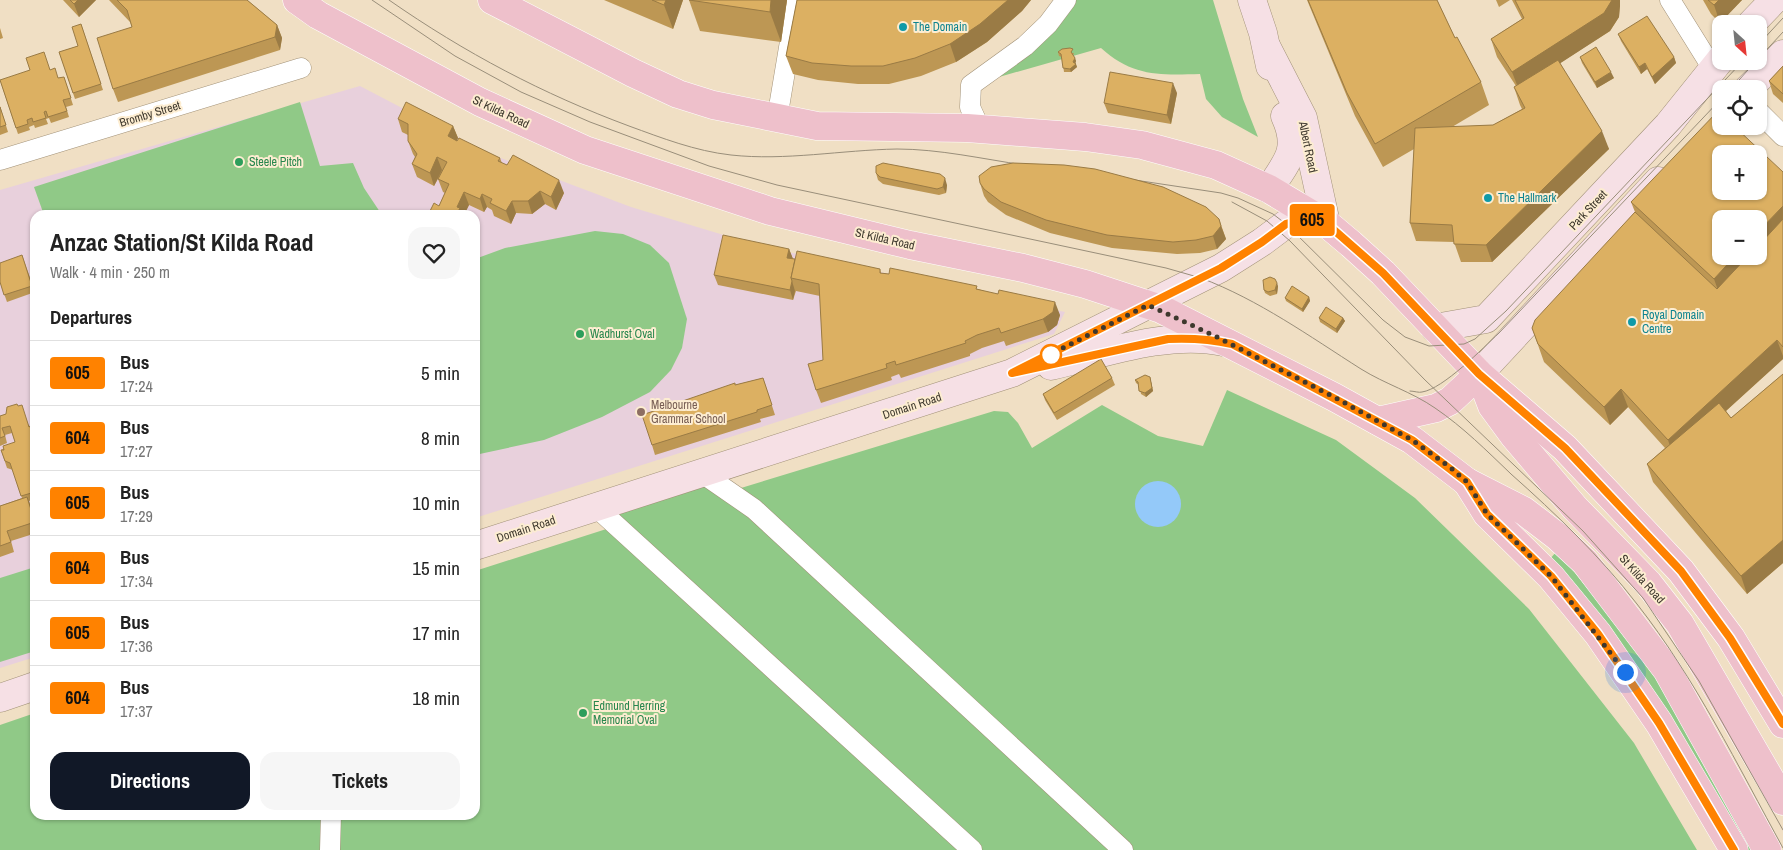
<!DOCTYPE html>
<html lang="en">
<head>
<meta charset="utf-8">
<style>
  :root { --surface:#fff; --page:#f6f6f6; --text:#222; --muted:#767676; --line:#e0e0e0; --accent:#111827 }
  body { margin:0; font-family:"Archivo Narrow",sans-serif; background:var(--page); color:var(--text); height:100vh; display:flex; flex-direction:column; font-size:19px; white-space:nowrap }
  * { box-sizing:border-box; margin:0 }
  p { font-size:16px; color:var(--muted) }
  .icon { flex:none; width:28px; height:28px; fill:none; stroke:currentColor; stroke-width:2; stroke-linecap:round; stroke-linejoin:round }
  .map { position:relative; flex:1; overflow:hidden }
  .side { position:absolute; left:30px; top:210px; width:450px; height:610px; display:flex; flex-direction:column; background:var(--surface); border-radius:15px; box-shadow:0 1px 4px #0004 }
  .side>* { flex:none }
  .badge { padding:0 10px; border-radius:4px; font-size:18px; line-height:32px }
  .needle { width:32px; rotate:153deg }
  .tools { position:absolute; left:1712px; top:15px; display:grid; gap:10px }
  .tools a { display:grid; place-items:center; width:55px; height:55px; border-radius:10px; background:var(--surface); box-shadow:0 1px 4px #0004; font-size:25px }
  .you { position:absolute; width:25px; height:25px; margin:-12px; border:4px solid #fff; border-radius:50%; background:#1a73e8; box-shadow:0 0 0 8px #1a73e833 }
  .map>.badge { position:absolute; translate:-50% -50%; box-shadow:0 0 0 2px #fff }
  h2 { padding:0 20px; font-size:19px; line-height:45px }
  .round { display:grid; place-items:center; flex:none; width:52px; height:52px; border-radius:15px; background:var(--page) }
  .summary { display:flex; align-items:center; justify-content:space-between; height:85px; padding:0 20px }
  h1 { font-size:24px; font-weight:800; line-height:38px }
  .action { display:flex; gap:10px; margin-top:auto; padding:10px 20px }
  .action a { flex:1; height:58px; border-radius:15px; background:var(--accent); color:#fff; font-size:20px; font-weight:800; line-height:58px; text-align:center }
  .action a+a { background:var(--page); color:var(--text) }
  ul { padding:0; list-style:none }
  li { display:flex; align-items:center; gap:15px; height:65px; padding:0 20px; border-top:1px solid var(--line) }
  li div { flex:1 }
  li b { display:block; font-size:19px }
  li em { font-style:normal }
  li .badge { min-width:55px; font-weight:700; text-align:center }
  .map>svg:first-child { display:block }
</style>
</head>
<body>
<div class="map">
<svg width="1783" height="850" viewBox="0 0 1783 850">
  <rect width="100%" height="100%" fill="#f0dfc4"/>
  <polygon fill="#e8d0dc" points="360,86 490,154 631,207 760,246 1065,312 1054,334 475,518 475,215 35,215 35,657 0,668 0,190"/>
  <g fill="#90c987">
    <path d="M1071,0H1213L1243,99L1258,137L1222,117L1206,99L1200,74C1160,75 1133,77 1101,48L999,77L998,75Z"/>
    <polygon points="300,102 320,166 353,163 364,188 382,215 44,215 34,187"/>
    <polygon points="595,231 623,234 650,245 669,263 687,319 682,348 671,370 650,392 602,417 544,440 475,455 475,259 505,248"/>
    <polygon points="1227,390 1336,440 1415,498 1529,609 1634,743 1697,850 0,850 0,725 35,713 35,815 475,815 475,571 622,524 611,513 705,483 718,495 994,411 1008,412 1018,423 1032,448 1102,405 1158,436 1203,446"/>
    <polygon points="1557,551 1656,672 1757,850 1743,850 1548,561"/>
    <polygon points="35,567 35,651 0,662 0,578"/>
  </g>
  <circle fill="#94c9f9" cx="1158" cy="504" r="23"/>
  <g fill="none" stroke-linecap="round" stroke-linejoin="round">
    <g stroke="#a19177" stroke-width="21">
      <g id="street">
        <polyline points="1670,0 1713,69"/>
        <polyline points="1759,112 1783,136"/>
        <polyline points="777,119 797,0"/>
        <polyline points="980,129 970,107 971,85 1025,46 1048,24 1066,0"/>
        <polyline points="0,160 301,68"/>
        <polyline points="702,473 754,509 1123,850"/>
        <polyline points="596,507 972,850"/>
        <polyline points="330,850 331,815"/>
      </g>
    </g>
    <g stroke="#a19177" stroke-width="29">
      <g id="secondary">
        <polyline points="1252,0 1263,33 1270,66"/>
        <polyline points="1751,24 1774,0"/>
        <polyline points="1748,89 1783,54"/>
        <path d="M1269,189C1288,161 1300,149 1285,116"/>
        <polyline points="1435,328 1486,319 1668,125 1721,59"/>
        <path d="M1051,366C1105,353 1169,330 1224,342"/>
        <polyline points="1479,374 1658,181"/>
        <polyline points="475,546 1012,373 1221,268 1262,242 1286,224 1303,220 1326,223 1303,118 1267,48"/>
        <polyline points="0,698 35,686"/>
      </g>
    </g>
    <g stroke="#fff" stroke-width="29">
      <g id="primary">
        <polyline points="297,0 318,15 480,102 585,150 770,211 910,245 1023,268 1085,284 1161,309 1334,397 1412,440 1467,482 1524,511 1558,537 1585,562 1667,670 1767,850"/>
        <polyline points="492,0 633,73 678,94 713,105 817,126 967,128 1085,137 1142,145 1216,165 1269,189 1326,223 1351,244 1383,273 1479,374 1565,448 1681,571 1731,638 1783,724"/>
        <polyline points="1482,380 1492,406 1514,436 1575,508 1648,583 1680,624 1783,801"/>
        <polyline points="1378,421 1436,408 1450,401 1479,374"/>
        <polyline points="1467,482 1487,514 1551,577 1598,634 1659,723 1734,850"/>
      </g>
    </g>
    <use href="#street" stroke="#fff" stroke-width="20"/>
    <use href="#secondary" stroke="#f6e0e5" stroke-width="28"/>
    <use href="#primary" stroke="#eec0cb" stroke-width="28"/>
    <g stroke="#998e7a" stroke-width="1">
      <path d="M372,0L455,56L521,92L590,122L709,166L777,185L1166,268L1201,278C1259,300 1309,336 1361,369C1385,384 1412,392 1435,408C1463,427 1487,451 1511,474C1556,514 1600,556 1637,604C1695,678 1738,766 1783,848"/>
      <path d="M389,0C465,53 543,94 629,126C662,138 695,151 731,155C785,161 842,150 897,149C939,149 983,159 1024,165"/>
      <polyline points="1759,44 1783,18"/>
      <polyline points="1759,58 1783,32"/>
      <polyline points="1731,89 1756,61"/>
      <polyline points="1128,179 1221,193 1238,198 1273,214 1286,224 1383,320 1405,337 1429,346 1464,344 1475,339 1506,311 1743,61"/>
      <polyline points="1232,202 1267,221 1290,241 1425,380 1583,531 1643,598 1699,681 1783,830"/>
      <path d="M1410,391C1414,391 1419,393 1422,392C1443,389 1483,348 1499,333L1721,99"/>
    </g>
  </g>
  <g fill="#bd9754">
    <polygon points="63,0 96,0 79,17"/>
    <polygon points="109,0 247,0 277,25 282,38 280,50 118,102 113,89 132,27 130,22"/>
    <polygon points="604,0 683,0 673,29"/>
    <polygon points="689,0 787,0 781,42 700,31"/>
    <polygon points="797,0 1031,0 1022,11 987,42 956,62 921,76 889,84 858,84 818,80 793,74 786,56"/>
    <polygon points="1307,0 1437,0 1455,38 1481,82 1489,105 1452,127 1493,125 1522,109 1520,105 1514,87 1516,86 1497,57 1491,39 1522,19 1512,0 1620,0 1619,17 1610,31 1560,63 1609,149 1492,262 1461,262 1454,242 1416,241 1410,223 1414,149 1383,167 1355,116"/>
    <polygon points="1496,0 1510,0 1499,7"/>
    <polygon points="1703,0 1742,0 1720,23 1711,14"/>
    <polygon points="81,24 103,90 75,99 59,52 78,46"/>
    <polygon points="0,28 3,38 0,39"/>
    <polygon points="1618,34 1674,57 1676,63 1655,84 1647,69 1641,74 1621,41"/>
    <polygon points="1058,52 1074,53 1073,55 1076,61 1075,63 1077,67 1071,72 1064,72 1062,57 1059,56"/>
    <polygon points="1580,57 1614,78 1597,88 1582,63"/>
    <polygon points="1783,66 1783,103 1773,94 1769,81"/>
    <polygon points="50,70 58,78 64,77 73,105 66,107 69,117 51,123 49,118 46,119 48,124 35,128 34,125 29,127 30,130 18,134 0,80"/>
    <polygon points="1177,93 1171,124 1108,113 1104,103"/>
    <polygon points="0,106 8,132 0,135"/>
    <polygon points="398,119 453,126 458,138 457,140 500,158 502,163 564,193 556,210 545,204 532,214 516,213 511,224 494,216 492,210 487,207 484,212 469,205 464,215 428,215 439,206 445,193 443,192 438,179 443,170 434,186 417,177 412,164 415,157 413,154 408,141 408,135 402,132"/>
    <polygon points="1783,172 1783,359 1726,411 1731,418 1783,374 1783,563 1747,594 1653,482 1647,464 1665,448 1628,407 1610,425 1544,362 1532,328 1635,212 1631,202"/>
    <polygon points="876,173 947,185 946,193 939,195 883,184 878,180"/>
    <polygon points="980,183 1219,219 1226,239 1217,249 1200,253 1177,254 1112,248 1050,233 1006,215 988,202 984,196"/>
    <polygon points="789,249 793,259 880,269 881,273 978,289 1060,315 1057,325 1048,332 1006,346 1004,341 982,348 970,354 970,356 901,378 899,374 891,377 892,380 821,403 816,390 823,360 820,296 796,291 793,300 718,285 714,275"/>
    <polygon points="22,255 35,292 7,302 0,282"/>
    <polygon points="1278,286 1277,294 1270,296 1265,293 1264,290"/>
    <polygon points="1309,297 1310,301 1303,312 1286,301 1285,298"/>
    <polygon points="1319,318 1343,318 1345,321 1337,333 1320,322"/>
    <polygon points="1150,377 1153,391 1146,397 1141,394 1139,385 1136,383 1135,380"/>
    <polygon points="763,378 775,415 760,419 761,422 655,455 652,445 735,385"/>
    <polygon points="1112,378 1115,385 1057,420 1045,400 1043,394"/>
    <polygon points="6,414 29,426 35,424 35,499 29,501 35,519 35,549 30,535 11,541 14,552 0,557 0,506 22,498 13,470 7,468 1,450 15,442 12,433 5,435 7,443 0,446 0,416"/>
  </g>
  <g fill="#9a7b45">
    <polygon points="78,0 96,0 79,17 74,4"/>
    <polygon points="666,0 683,0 673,29 664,5"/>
    <polygon points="771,0 787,0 781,42 770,12"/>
    <polygon points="1008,0 1031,0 1022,11 987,42 956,62 950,44"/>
    <polygon points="1612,0 1620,0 1620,6 1619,17 1610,31 1519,90 1512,72"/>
    <polygon points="1719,0 1742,0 1720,23 1714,5"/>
    <polygon points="277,25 282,38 280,50 275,37"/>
    <polygon points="1674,57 1676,63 1655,84 1652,77"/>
    <polygon points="1075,58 1076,61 1075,65 1076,64 1077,67 1071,72 1070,69"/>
    <polygon points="1645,63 1647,69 1641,74 1639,67"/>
    <polygon points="1611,72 1614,78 1597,88 1595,82"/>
    <polygon points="1173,83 1177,93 1171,124 1167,115"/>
    <polygon points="453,126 458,138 453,149 448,136"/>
    <polygon points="1602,131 1609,149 1492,262 1486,245"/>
    <polygon points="437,157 442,170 434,186 430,173"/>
    <polygon points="945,178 947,185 946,193 943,187"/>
    <polygon points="559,180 564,193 556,210 551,197"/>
    <polygon points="540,191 545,204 532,214 528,201"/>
    <polygon points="464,192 469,205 464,215 456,215 457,207"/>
    <polygon points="482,194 487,207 484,212 480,199"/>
    <polygon points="512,201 516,213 511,224 506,211"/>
    <polygon points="1783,206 1783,244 1724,307 1714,279 1735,256 1759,256 1759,231"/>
    <polygon points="1221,226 1226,239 1217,249 1213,236"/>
    <polygon points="789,249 793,259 787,258"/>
    <polygon points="792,281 795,291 793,300 790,290"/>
    <polygon points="1277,283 1278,286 1277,294 1275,290"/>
    <polygon points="1309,297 1310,301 1303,312 1302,309"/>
    <polygon points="1055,302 1060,315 1057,325 1048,332 1043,319"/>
    <polygon points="1343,318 1345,321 1337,333 1336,329"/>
    <polygon points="1777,340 1783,356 1783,359 1674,458 1668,440"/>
    <polygon points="1150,377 1153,391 1146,397 1145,393"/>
    <polygon points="1621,389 1628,407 1610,425 1604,407"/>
    <polygon points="1783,540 1783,563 1747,594 1741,576"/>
  </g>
  <g fill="#dcb062" stroke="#9a7b45" fill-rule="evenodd">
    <polygon points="70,0 78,0 74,4"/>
    <polygon points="117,0 247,0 277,25 275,37 113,89 97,38 132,27 127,10"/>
    <polygon points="652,0 666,0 664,5"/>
    <polygon points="689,0 771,0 770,12"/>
    <polygon points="797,0 1008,0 980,24 950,44 915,58 883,66 851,66 812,63 786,56"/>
    <polygon points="1308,0 1437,0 1455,38 1457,37 1481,82 1375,144 1347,93"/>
    <polygon points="1515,0 1612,0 1604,13 1512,72 1491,39 1524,18"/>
    <polygon points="1708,0 1719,0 1714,5"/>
    <polygon points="1647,16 1674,57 1652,77 1645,63 1639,67 1618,34"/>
    <polygon points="81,24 101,84 73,93 59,52 78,46 72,27"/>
    <polygon points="1596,47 1611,72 1595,82 1580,57"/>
    <polygon points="1070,48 1073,49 1071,52 1075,58 1073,62 1076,64 1070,69 1063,68 1061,54 1058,52 1062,49"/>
    <polygon points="44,52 50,70 55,68 58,78 64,77 71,98 63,100 67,111 48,117 46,111 44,112 46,118 33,122 32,118 27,120 28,124 16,128 0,80 30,70 26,58"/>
    <polygon points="1558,60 1602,131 1486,245 1454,244 1452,225 1410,223 1415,128 1493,125 1525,108 1514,87"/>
    <polygon points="1783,66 1783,94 1769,81"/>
    <polygon points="1110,72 1173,83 1167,115 1104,103"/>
    <polygon points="406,102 453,126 448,136 457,141 459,138 500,158 498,161 507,165 513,155 559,180 551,197 540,191 528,201 512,201 506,211 490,203 492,199 482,194 480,199 464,192 457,207 460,208 456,215 428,215 434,203 439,206 449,184 438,179 447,162 437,157 430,173 412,164 417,154 408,141 408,124 398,119"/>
    <polygon points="0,107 6,125 0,127"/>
    <path d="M1718,111L1721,114V126H1734L1783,172V206L1759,231V219H1721V256H1735L1714,279L1631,202ZM1721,154H1759V191H1721Z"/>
    <polygon points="883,163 940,174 945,178 943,187 937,189 880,177 876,173 876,166"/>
    <polygon points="1013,163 1064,165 1095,169 1163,187 1206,207 1219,219 1221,226 1213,236 1196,240 1173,242 1107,235 1046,220 1001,202 984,189 980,183 979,176 991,167"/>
    <polygon points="1635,212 1717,289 1748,256 1759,256 1759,245 1783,219 1783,347 1777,340 1668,440 1621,389 1604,407 1538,344 1532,328 1535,320"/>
    <polygon points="723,235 789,249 787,258 795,259 791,278 792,281 790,290 714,275"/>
    <polygon points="797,251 880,269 880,273 889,274 890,268 977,286 976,289 998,294 999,290 1055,302 1053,312 1043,319 1001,333 999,328 977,335 965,341 966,343 896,365 895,361 886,364 887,368 816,390 808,364 823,360 819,284 791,278"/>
    <polygon points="22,255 32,286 4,295 0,282 0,263"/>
    <polygon points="1270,277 1275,279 1277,283 1275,290 1268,292 1264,290 1263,280"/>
    <polygon points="1292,286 1309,297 1302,309 1285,298"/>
    <polygon points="1326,307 1343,318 1336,329 1319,318"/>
    <polygon points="1101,359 1112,378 1054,413 1043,394"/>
    <polygon points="1783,374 1783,540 1741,576 1647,464 1719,403 1731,418"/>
    <polygon points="1145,375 1150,377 1152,388 1145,393 1139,391 1138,382 1135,380"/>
    <polygon points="763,378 772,405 757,410 757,412 652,445 642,415 735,383 735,385"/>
    <polygon points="17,404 18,406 22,405 29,427 35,424 35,492 21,496 10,463 5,461 1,450 4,450 3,446 15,442 10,426 2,428 5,436 0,438 0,416 6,414 7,407"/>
    <polygon points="27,497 35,522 7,531 11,542 0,546 0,506"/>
    <polygon points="35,531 35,548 30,533"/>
  </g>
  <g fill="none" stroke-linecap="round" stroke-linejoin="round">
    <g stroke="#fff" stroke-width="11">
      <path id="line" d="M1734,850L1659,723L1598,634L1551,576L1487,514L1467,482L1412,440L1232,344C1210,339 1190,338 1168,339L1012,373L1221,268L1262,242L1286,224L1303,220L1326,223L1383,273L1479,374L1565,448L1681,571L1730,638L1783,724"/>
    </g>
    <use href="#line" stroke="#ff8200" stroke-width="8"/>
    <polyline stroke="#3e382d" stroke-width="5" stroke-dasharray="0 9" points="1051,355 1049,355 1148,305 1215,336 1334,397 1412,440 1451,468 1467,482 1487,514 1551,576 1625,672"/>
  </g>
  <g fill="#0f9aa8" stroke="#fdedd1" stroke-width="2">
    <circle cx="903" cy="27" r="5"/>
    <circle cx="1488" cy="198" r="5"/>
    <circle cx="1632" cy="322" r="5"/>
  </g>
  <g fill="#2e9e5b" stroke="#fdedd1" stroke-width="2">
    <circle cx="239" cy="162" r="5"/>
    <circle cx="580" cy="334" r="5"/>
    <circle cx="583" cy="713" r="5"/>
  </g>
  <circle fill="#fff" stroke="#ff8200" stroke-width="2.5" cx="1051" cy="355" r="10"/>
  <circle fill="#8d6e63" stroke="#fdedd1" stroke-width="2" cx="641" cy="412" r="5"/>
  <g text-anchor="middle" stroke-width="4" stroke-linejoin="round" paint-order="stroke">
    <g font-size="12" fill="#0d838f" stroke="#fdedd1" text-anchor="start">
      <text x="913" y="31">The Domain</text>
      <text x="1498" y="202">The Hallmark</text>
      <text x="1642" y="319">Royal Domain<tspan x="1642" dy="14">Centre</tspan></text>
    </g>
    <g font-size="12" fill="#3e382d" stroke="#fdedd1">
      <text transform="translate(501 112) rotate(25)" y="4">St Kilda Road</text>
      <text transform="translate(150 114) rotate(-17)" y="4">Bromby Street</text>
      <text transform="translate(1308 147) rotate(78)" y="4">Albert Road</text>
      <text transform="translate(1588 210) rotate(-47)" y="4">Park Street</text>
      <text transform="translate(885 239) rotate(13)" y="4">St Kilda Road</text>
      <text transform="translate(912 406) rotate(-18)" y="4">Domain Road</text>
      <text transform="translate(526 529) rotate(-18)" y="4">Domain Road</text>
      <text transform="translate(1642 579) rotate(48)" y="4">St Kilda Road</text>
    </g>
    <g font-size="12" fill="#27864d" stroke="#fdedd1" text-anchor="start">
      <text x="249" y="166">Steele Pitch</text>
      <text x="590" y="338">Wadhurst Oval</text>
      <text x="593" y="710">Edmund Herring<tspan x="593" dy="14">Memorial Oval</tspan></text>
    </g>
    <g font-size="12" fill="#785e54" stroke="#fdedd1" text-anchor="start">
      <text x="651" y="409">Melbourne<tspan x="651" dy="14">Grammar School</tspan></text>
    </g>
  </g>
</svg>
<div class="tools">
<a><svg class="needle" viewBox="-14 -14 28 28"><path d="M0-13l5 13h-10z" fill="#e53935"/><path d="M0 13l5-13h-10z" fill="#767676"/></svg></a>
<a><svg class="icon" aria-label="locate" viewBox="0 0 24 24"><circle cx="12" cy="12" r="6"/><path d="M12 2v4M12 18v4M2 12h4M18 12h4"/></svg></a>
<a>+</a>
<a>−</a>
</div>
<div class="you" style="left:1625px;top:672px"></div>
<b class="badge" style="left:1312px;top:220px;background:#ff8200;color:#111">605</b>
<section class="side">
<div class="summary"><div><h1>Anzac Station/St Kilda Road</h1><p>Walk · 4 min · 250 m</p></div><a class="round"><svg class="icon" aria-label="heart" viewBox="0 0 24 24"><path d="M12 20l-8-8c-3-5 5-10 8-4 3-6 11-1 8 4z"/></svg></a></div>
<h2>Departures</h2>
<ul>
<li><span class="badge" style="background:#ff8200;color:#111">605</span><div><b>Bus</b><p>17:24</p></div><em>5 min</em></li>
<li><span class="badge" style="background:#ff8200;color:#111">604</span><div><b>Bus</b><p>17:27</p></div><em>8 min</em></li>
<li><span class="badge" style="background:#ff8200;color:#111">605</span><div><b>Bus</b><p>17:29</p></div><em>10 min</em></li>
<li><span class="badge" style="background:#ff8200;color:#111">604</span><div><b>Bus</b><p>17:34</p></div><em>15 min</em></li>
<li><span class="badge" style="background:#ff8200;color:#111">605</span><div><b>Bus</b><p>17:36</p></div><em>17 min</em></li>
<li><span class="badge" style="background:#ff8200;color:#111">604</span><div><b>Bus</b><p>17:37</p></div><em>18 min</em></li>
</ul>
<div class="action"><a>Directions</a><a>Tickets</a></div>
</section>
</div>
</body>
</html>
